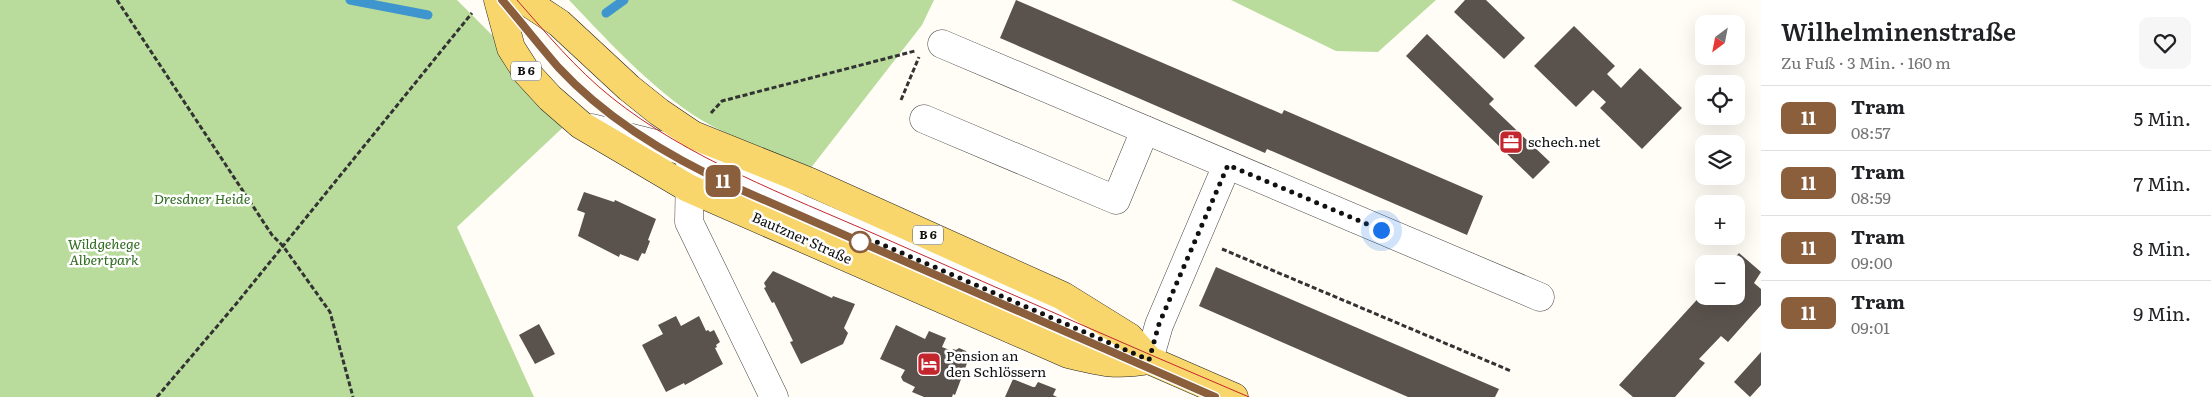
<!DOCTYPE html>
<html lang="de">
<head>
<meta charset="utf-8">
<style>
  :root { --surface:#fff; --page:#f6f6f6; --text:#202124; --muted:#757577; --line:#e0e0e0 }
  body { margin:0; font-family:Literata,serif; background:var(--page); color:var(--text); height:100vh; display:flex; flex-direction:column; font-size:19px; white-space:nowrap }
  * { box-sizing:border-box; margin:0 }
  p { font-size:16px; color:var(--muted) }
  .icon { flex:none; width:28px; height:28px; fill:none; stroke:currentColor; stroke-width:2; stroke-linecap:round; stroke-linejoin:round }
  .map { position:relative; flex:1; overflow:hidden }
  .sheet { display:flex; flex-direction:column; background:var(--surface); width:450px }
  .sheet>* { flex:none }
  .badge { padding:0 10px; border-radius:8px; font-size:18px; line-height:32px }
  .needle { width:32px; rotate:212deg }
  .tools { position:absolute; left:1695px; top:15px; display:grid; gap:10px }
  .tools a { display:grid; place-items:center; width:50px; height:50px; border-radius:10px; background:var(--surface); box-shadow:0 5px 20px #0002; font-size:25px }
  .you { position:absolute; width:25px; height:25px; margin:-12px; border:4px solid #fff; border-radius:50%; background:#1a73e8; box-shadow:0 0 0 8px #1a73e833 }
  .map>.badge { position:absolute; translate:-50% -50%; box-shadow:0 0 0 2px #fff }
  .round { display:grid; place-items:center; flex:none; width:52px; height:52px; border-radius:10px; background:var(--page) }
  .overview { display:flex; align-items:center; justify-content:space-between; height:85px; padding:0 20px }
  h1 { font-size:24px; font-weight:600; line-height:38px }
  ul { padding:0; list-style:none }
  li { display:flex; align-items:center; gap:15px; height:65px; padding:0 20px; border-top:1px solid var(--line) }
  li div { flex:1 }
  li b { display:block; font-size:19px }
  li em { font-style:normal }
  li .badge { min-width:55px; font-weight:700; text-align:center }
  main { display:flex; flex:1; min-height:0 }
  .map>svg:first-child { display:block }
</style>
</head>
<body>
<main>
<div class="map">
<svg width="1761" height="397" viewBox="0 0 1761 397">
  <rect width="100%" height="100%" fill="#fffdf5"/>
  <g fill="#b9dc9c">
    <polygon points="0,0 457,0 574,117 457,227 534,397 0,397"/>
    <path d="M569,0H934L922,25L810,169C778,154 743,142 712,126C661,99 609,42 569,0Z"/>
    <polygon points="1231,0 1436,0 1378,52 1336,51"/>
  </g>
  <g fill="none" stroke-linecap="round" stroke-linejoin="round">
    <g stroke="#3f96cf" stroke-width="9">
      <polyline points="350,0 428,15"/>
      <polyline points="606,13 624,0"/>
    </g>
  </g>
  <g fill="#5a524d">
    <polygon points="1016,0 1282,114 1284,110 1483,196 1467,235 1267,149 1265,153 1000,38"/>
    <polygon points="1465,0 1486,0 1525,38 1504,59 1454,12"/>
    <polygon points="1574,26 1615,66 1607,74 1621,88 1640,68 1682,108 1642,149 1600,108 1606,102 1593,90 1576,107 1534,66"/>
    <polygon points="1427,34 1494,99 1489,104 1550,162 1533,179 1406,56"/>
    <polygon points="584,192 614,202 615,200 656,219 648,240 650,241 645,254 642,253 638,261 620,254 619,257 578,236 585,213 577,210"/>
    <polygon points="1739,253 1761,272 1754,283 1761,289 1761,305 1728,342 1721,336 1699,359 1705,363 1675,397 1633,397 1619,385 1704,292 1704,296 1736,296 1736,264 1729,264"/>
    <polygon points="1216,267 1499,389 1495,397 1408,397 1199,306"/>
    <polygon points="773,271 832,298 833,296 855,304 844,328 848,333 843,344 801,364 790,342 793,341 774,302 772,303 764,288 766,287 764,283"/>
    <polygon points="676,316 681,326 699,316 706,331 708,330 710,332 714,330 720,342 716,345 717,347 715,348 723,364 685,385 684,383 666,392 642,345 663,334 658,325"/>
    <polygon points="539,324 555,354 535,364 519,335"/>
    <polygon points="896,325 925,339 929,331 946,338 942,347 952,351 953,349 956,350 959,348 966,351 969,358 955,395 953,394 952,397 924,397 912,392 915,387 903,381 901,377 905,370 880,359"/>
    <polygon points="1761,352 1761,385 1750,397 1734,382"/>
    <polygon points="1013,379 1033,387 1035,387 1038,382 1056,389 1053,395 1057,397 1005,397"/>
  </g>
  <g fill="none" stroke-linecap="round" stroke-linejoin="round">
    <g stroke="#444" stroke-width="29">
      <g id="minor">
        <polyline points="942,44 1540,297"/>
        <polyline points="924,119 1116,200 1145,130"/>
        <polyline points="592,128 680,150 734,178 799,208 1149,360 1159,325 1227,165"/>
        <polyline points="690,166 689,222 774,397"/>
      </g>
    </g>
    <g stroke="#222" stroke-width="29">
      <g id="major">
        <path d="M498,0L511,48L527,73L550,98L581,125L688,188L1068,354C1100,362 1116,366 1149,360"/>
        <polyline points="524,0 559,23 629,88 659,112 693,135 810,182 1063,296 1129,337 1149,360 1234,397"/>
      </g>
    </g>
    <g stroke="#333" stroke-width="3" stroke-dasharray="5 2.5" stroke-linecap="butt">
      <polyline points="117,0 272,235 283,246 330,312 353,397"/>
      <polyline points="901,100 919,57"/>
      <polyline points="711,113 722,101 915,51"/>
      <polyline points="1222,249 1511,371"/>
      <polyline points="157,397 236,304 472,13"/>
    </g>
    <use href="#minor" stroke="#fff" stroke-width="28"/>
    <use href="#major" stroke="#f9d66b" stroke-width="28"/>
    <g stroke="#c4262e" stroke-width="1">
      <path d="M502,0C534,38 564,78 604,109C685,170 780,207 873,248C987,298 1101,348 1215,397"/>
      <path d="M517,0C546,33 576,69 611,97C687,158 788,196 877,235C1000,289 1124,344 1249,397"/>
    </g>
  </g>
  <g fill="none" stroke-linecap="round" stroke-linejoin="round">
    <g stroke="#fff" stroke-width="11">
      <path id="line" d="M502,0C521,22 539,45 558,67C606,119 673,159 737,188L1215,397"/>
    </g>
    <use href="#line" stroke="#8b5e3c" stroke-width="8"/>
    <polyline stroke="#111" stroke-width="5" stroke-dasharray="0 9" points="860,242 872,240 1149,360 1159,324 1228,165 1381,230"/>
  </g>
  <defs>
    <g id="office-square" transform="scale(1.25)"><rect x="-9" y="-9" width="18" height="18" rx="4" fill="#c4262e" stroke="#fff"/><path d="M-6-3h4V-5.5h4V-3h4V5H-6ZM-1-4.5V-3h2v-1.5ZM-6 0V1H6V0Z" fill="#fff"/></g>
    <g id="hotel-square" transform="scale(1.25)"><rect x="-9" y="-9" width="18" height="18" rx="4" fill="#c4262e" stroke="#fff"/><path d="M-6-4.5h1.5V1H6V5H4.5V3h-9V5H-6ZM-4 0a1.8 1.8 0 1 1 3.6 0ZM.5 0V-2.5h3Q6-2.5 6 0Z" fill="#fff"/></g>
  </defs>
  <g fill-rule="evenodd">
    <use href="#office-square" x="1511" y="142"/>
    <use href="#hotel-square" x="929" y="364"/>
  </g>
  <circle fill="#fff" stroke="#8b5e3c" stroke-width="2.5" cx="860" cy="242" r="10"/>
  <g text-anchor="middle" stroke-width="5" stroke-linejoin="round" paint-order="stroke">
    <g fill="#fff" stroke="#585858" stroke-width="1">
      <rect x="511" y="61.5" width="30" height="19" rx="4"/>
      <rect x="913" y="225.5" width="30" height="19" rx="4"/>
    </g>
    <g font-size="12" font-weight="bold" fill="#111">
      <text x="526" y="75">B 6</text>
      <text x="928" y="239">B 6</text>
    </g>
    <g font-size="14" fill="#111" stroke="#fff" text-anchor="start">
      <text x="1528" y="147">schech.net</text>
      <text x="946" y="361">Pension an<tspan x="946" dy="16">den Schlössern</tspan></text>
    </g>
    <g font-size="14" font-style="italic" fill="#2f6b1f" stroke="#fff">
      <text x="202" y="204">Dresdner Heide</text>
      <text x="104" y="249">Wildgehege<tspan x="104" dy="16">Albertpark</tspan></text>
    </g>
    <g font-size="14" fill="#111" stroke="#fff">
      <text transform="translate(802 238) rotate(24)" y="5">Bautzner Straße</text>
    </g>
  </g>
</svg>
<div class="tools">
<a><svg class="needle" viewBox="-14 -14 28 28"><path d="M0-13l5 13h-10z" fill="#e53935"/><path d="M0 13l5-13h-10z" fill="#757577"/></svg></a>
<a><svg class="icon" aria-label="locate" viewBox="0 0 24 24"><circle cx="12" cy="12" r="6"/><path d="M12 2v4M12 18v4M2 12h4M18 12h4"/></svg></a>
<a><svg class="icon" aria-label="layers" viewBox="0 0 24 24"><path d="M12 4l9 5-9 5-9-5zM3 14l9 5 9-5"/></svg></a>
<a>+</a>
<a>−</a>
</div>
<div class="you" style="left:1381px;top:230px"></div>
<b class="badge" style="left:723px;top:181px;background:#8b5e3c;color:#fff">11</b>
</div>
<section class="sheet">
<div class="overview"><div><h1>Wilhelminenstraße</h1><p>Zu Fuß · 3 Min. · 160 m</p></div><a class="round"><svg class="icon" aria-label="heart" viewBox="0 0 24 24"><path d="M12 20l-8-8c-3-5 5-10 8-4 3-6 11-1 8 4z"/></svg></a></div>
<ul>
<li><span class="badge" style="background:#8b5e3c;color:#fff">11</span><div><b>Tram</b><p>08:57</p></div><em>5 Min.</em></li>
<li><span class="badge" style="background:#8b5e3c;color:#fff">11</span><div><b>Tram</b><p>08:59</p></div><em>7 Min.</em></li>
<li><span class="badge" style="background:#8b5e3c;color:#fff">11</span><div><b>Tram</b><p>09:00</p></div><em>8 Min.</em></li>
<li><span class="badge" style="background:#8b5e3c;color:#fff">11</span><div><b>Tram</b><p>09:01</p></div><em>9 Min.</em></li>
</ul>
</section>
</main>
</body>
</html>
